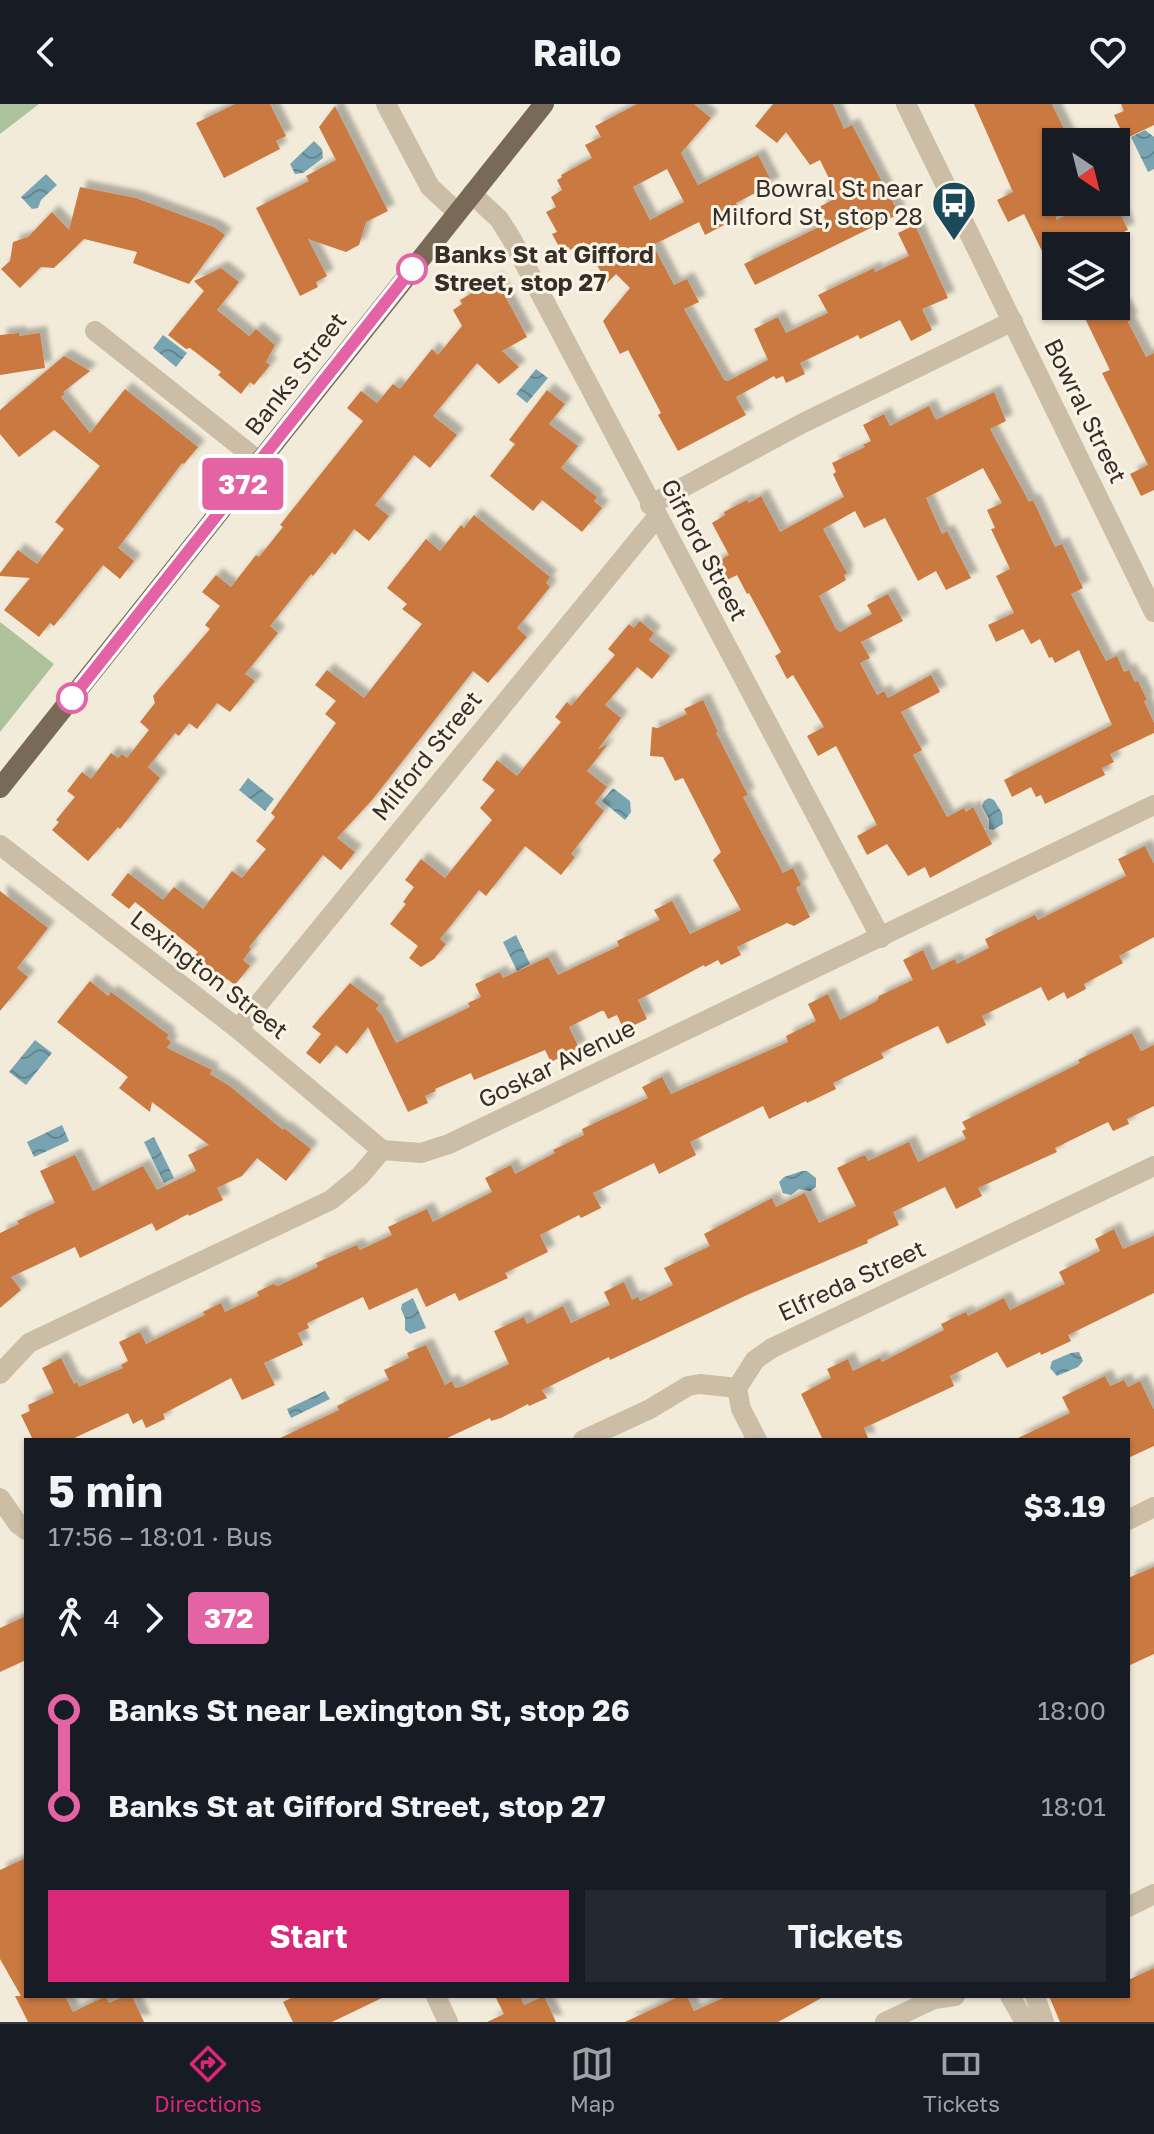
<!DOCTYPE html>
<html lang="en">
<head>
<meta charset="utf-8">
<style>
  :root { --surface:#171b24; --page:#242831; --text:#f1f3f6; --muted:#9ea1a6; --line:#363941; --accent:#db2777 }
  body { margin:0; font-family:"Golos Text",sans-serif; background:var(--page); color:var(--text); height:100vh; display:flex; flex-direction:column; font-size:30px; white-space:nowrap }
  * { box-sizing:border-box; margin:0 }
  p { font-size:26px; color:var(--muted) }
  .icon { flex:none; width:44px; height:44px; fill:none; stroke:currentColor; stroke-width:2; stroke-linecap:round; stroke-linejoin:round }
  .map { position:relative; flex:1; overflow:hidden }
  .panel { position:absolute; left:24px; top:1334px; width:1106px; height:560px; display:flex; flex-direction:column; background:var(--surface); border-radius:0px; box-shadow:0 2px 6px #0004 }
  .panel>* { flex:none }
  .badge { padding:0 16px; border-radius:6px; font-size:28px; line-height:52px }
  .needle { width:52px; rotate:145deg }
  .controls { position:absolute; left:1042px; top:24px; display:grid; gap:16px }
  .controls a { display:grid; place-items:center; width:88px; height:88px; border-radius:0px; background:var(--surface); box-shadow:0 2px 6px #0004; font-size:40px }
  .map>.badge { position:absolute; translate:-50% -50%; box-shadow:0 0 0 4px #fff }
  .legs { display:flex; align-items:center; gap:12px; height:88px; padding:0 24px; font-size:26px }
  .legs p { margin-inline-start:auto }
  .summary { display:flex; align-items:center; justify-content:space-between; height:136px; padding:0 24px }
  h1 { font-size:44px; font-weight:700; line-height:60px }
  .button { display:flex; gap:16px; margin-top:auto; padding:16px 24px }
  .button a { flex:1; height:92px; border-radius:0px; background:var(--accent); color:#fff; font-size:32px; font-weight:700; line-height:92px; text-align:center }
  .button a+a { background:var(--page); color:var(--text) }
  ul { padding:0 24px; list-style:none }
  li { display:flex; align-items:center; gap:28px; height:96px; font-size:30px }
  li i { display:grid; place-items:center; width:12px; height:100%; margin:0 10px; background:currentColor }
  li i::after { content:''; width:20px; height:20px; margin:-10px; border:6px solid; border-radius:50%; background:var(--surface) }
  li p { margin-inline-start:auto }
  li:first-child i { background:linear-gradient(#0000 50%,currentColor 0) }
  li:last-child i { background:linear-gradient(currentColor 50%,#0000 0) }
  header { display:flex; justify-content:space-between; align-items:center; height:104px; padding:0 24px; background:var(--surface); font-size:36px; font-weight:700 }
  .tabs { display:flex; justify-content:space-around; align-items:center; height:112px; border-top:2px solid var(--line); background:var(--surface); font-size:22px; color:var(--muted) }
  .tabs a { display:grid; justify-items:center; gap:4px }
  .tabs .current { color:var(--accent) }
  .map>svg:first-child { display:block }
</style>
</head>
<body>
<header><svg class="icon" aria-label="back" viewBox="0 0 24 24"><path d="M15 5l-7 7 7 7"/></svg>Railo<svg class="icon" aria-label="heart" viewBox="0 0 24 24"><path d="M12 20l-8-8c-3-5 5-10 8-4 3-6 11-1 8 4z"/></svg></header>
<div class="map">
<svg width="1154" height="1918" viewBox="0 0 1154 1918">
  <defs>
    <pattern id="water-waves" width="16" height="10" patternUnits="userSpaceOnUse" patternTransform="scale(2)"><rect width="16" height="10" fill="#78a4b1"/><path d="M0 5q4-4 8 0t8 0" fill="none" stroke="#638690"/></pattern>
    <filter id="shadow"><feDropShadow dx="7" dy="-7" stdDeviation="2" flood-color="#0004"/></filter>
  </defs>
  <rect width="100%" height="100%" fill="#f2ebda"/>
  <g fill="#adc29a">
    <polygon points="0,0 39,0 0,30"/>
    <polygon points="0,518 54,560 0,628"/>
  </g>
  <g fill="url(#water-waves)">
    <polygon points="1145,26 1154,33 1154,65 1148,68 1131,33"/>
    <polygon points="314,37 322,45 323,54 303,69 295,70 290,60"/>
    <polygon points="46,70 57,81 41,96 38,104 32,105 21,93"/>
    <polygon points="163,231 187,249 176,263 153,244"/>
    <polygon points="536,265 548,274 527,299 516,290"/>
    <polygon points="248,674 274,695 265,707 239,686"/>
    <polygon points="613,684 630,697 631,708 625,716 602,697"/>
    <polygon points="989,694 994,696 1002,709 1003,720 993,726 989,725 989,715 982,702 984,697"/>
    <polygon points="516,831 530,860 517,867 503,838"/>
    <polygon points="35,936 52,949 26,981 9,968"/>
    <polygon points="62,1021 69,1037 34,1053 27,1038"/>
    <polygon points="154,1033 174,1074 164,1079 144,1038"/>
    <polygon points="802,1067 807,1067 816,1074 816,1083 810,1087 799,1085 791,1091 783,1089 779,1078 784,1073"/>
    <polygon points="413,1194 426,1224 410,1230 405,1226 405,1214 401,1205 402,1200"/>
    <polygon points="1079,1248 1083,1257 1078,1263 1057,1272 1050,1264 1052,1257 1071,1249"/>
    <polygon points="325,1287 330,1295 291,1314 287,1305"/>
  </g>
  <g fill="#ca7940" fill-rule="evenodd" filter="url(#shadow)">
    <polygon points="235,0 270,0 286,32 276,37 280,45 224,74 196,19"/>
    <path d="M637,0H694L711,14L681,49L698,81L758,51L773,80L736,99L738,103L720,113L724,121L705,131L699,118L653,141L674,181L687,175L699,198L684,205L724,276L728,277L768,256L754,225L778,213L786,229L828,209L818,191L874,164L875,168L909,152L898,129L915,121L948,194L922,205L932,226L911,237L900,216L860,235L858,231L850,235L800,259L805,270L786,279L783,272L776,275L774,272L736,293L746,311L678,347L658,311L661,309L628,246L620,250L603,217L630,184L616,170L607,179L584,138L563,150L552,130L557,128L546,108L556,103L551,93L562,86L557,76L562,73L561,71L592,54L585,41L601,33L595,22ZM667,65L684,98L650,116L633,83Z"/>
    <polygon points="773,0 833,0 844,25 852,21 899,110 755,181 744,160 827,119 819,103 838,93 820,56 810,61 786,28 777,39 755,22"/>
    <polygon points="974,0 1052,0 1068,33 1056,38 1056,116 1092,98 1115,98 1128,126 1094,142 1056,142 1056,176 1024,110 1008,118 997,96 1013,88"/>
    <polygon points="1121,0 1154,0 1154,21 1125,35 1114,11 1124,7"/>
    <polygon points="335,2 388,107 366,118 359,141 346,148 308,135 327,172 316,178 318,183 300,192 256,104 309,77 306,72 336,56 319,23"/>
    <polygon points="80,83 136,94 214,123 225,131 189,180 133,159 137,148 84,135 54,164 41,163 20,184 1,165 10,157 13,138 28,133 52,108 69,126"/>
    <polygon points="221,164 239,178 217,206 249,232 256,225 275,241 266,258 270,261 254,281 250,278 241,290 218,271 221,268 190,244 186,245 168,231 204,187 194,177"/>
    <polygon points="496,175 527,233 502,247 519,263 499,280 477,259 433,312 457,331 430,364 414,351 375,401 389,412 369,437 354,425 335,451 332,448 313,472 311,470 270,522 278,529 245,570 255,577 230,608 217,599 197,625 189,619 179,632 175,629 148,663 160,674 120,725 118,723 88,757 52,726 59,718 56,716 75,693 67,687 82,668 91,675 111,649 118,654 122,650 127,654 149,626 140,618 155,599 153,592 210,525 205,521 220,502 202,488 216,471 231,483 256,451 259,453 283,423 280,421 363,317 347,304 361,287 377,299 393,280 400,285 432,245 438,251 462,222 453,206 462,200 460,196"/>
    <polygon points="1079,202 1124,202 1131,216 1128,218 1146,253 1154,249 1154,386 1141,392 1130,370 1148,361 1102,269 1110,266"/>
    <polygon points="19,229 19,232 40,229 45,264 0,271 0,231"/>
    <polygon points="64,252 90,267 63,288 65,290 61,293 90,329 125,285 198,343 184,360 182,359 118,444 134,457 120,475 103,461 54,522 50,519 39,533 4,506 30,474 0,472 0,469 18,446 37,460 64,425 55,418 100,362 54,326 19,353 0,330 0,306"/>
    <polygon points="547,286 565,300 549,320 578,342 561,364 597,393 594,397 602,404 582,428 542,396 533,407 490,372 515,340 509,336"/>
    <polygon points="994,288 1006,317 990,325 1029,398 1033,396 1055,443 1062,440 1083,484 1071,490 1106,557 1117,552 1124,568 1129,566 1135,578 1138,577 1147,596 1144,597 1154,619 1154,629 1110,650 1114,658 1102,664 1105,671 1045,700 1041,691 1036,693 1031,683 1012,693 1004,676 1112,621 1079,546 1055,559 1052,553 1049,554 1040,535 1031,540 1023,525 996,538 988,521 1014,509 996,472 1010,465 991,425 995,424 987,406 1002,399 983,364 926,394 942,430 947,427 971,474 946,486 936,467 918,477 885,414 864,424 855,407 823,425 847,469 844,471 846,476 819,492 836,525 840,528 872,510 867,501 888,490 903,517 861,538 870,554 860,559 877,591 884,587 888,594 931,571 940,588 901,608 922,646 913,651 947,713 964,704 966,708 973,703 992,740 930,774 925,763 908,772 887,740 867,751 857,732 877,721 836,642 818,652 807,632 824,623 793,571 787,575 775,552 781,548 749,489 747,490 737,471 723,478 713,460 729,451 712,419 725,411 724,408 747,396 749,399 761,392 780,428 844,393 833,370 836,368 832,359 865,343 863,341 871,337 863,321 884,310 890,322 929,302 936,316"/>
    <polygon points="474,411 550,473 546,479 550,483 517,524 527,533 488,579 473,567 372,696 337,734 355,748 341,766 323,751 249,843 251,845 243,856 250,862 235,881 227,875 226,877 194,852 198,848 135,798 129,805 111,791 128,769 163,796 174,783 203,805 232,767 242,774 266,745 256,737 275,713 271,709 336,619 325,610 336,597 315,581 327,566 364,594 422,520 402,505 407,500 387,484 426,435 440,447 461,421 464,424"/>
    <polygon points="640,517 654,529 649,536 670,552 652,575 637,563 605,601 621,614 598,645 608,640 587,667 607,683 595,699 604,707 571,750 575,753 561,771 525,742 486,792 479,786 440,835 446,840 434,855 421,863 409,854 418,842 390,820 406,800 403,798 414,783 405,776 421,755 445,774 492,716 480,704 495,686 482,676 497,656 517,672 561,618 555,613 567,598 571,602 615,551 608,545 629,520 634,524"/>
    <polygon points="703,596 718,628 716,629 748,691 743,693 783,769 793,764 801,781 796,784 810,813 794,822 787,819 737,843 741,851 721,861 718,856 705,863 704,861 638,896 647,915 624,926 617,911 608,915 604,907 601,907 569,923 579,944 551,958 545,946 474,976 471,969 435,985 436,987 425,992 428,999 408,1008 368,923 347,950 336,941 320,960 306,949 321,930 312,923 350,879 379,901 376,905 382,911 396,939 470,903 468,899 481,893 475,880 500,868 503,874 548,853 558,871 619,842 617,837 660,816 654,806 672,797 690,830 741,806 713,756 721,748 683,674 675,677 663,653 650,652 652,623 658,624 687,610 684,605"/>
    <polygon points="1145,742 1154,760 1154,833 1119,852 1123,859 1084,880 1086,885 1067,895 1064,888 1048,897 1041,883 982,912 986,921 947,940 938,922 881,949 884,954 833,979 836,985 807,999 806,997 769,1015 763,1002 690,1038 696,1051 659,1070 654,1059 593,1089 601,1104 581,1114 579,1111 540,1131 548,1148 505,1169 508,1174 459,1197 455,1189 426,1203 417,1184 369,1206 363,1193 307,1219 309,1224 298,1229 303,1241 264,1259 275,1281 242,1296 231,1274 163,1310 165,1315 146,1324 142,1315 133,1320 128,1309 70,1336 33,1336 21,1311 30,1307 28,1301 54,1289 42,1264 61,1254 74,1280 77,1278 79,1283 123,1264 121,1261 128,1257 119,1238 140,1228 146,1240 205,1211 203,1208 221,1199 225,1208 259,1192 257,1188 273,1180 278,1182 318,1163 316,1159 357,1141 360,1146 392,1131 388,1123 427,1105 433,1118 492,1088 485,1074 511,1061 515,1070 555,1049 553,1046 584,1031 582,1025 648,994 642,983 662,973 671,990 788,938 786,932 816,917 808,900 828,890 840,916 877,897 879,892 913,876 903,856 923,846 932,866 955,855 957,860 989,844 985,835 1035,811 1038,816 1126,772 1118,755"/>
    <polygon points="0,787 48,824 17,864 28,873 0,907"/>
    <polygon points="90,877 108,892 111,888 169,931 166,934 171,938 167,944 212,966 210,970 231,983 283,1026 284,1024 311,1045 286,1077 257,1054 242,1072 217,1084 223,1096 189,1112 188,1110 156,1127 152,1119 80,1154 75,1143 11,1173 21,1186 0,1204 0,1129 19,1120 17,1117 55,1099 40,1067 75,1051 93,1087 143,1062 157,1086 196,1067 188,1051 209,1041 152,998 150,1008 119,984 128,973 57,918"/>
    <polygon points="1132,929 1141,947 1154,941 1154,1002 1127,1015 1129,1020 1113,1027 1108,1018 1055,1044 1057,1048 978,1084 982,1092 956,1105 945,1083 893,1108 899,1121 867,1136 868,1139 747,1191 610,1256 609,1253 542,1286 547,1294 529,1302 528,1300 501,1314 491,1317 490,1314 443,1336 276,1336 339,1306 337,1302 389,1276 384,1266 409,1254 407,1249 426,1241 445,1281 452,1277 455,1284 461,1283 509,1260 494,1227 524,1213 527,1220 563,1202 571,1219 610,1201 604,1188 624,1178 632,1196 638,1193 640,1197 673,1181 664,1164 710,1142 704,1130 772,1094 776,1103 805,1089 819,1119 856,1102 837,1064 862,1052 866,1052 868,1057 909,1038 918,1058 966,1035 962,1027 966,1025 962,1018 1080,959 1078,956"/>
    <polygon points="1114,1125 1123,1145 1154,1132 1154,1189 1068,1231 1071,1237 1041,1251 1040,1248 1007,1264 997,1248 950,1272 954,1282 864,1324 869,1336 823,1336 801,1290 831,1274 827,1265 848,1255 853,1267 880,1254 882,1258 944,1226 941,1220 966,1208 968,1212 1004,1194 1010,1206 1065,1180 1059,1168 1100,1147 1095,1135"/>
    <polygon points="1105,1272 1110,1282 1124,1276 1128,1283 1140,1277 1154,1306 1154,1342 1128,1354 1128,1336 1014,1336 1070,1309 1062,1293"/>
    <polygon points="1154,1463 1154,1550 1128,1562 1128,1474"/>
    <polygon points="26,1512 26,1556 0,1568 0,1524"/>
    <polygon points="26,1754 26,1892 65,1892 73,1908 106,1892 109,1899 124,1892 132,1892 144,1918 28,1918 15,1892 21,1892 0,1855 0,1766"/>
    <polygon points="1154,1864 1154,1918 1060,1918 1049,1892 1128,1892 1128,1876"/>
    <polygon points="295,1892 386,1892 332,1918 293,1918 283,1898"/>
    <polygon points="495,1892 520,1892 524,1901 544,1892 556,1918 487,1918 504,1910"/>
    <polygon points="680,1892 687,1892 694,1907 728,1892 825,1892 778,1918 625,1918"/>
  </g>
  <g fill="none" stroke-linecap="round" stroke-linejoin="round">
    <g stroke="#cbbda6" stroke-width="20">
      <polyline points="386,0 430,83 457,108"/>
      <polyline points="906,0 1154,508"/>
      <polyline points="472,90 499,115 511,134 881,834"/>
      <polyline points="95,227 260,358"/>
      <polyline points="650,401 803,319 1013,217"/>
      <polyline points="0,741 238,925 382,1046"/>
      <polyline points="238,925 657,413"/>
      <polyline points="0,1270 29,1239 331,1096 360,1072 382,1046 421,1049 449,1040 1154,701"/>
      <polyline points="737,1284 755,1256 772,1244 1154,1062"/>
      <polyline points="737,1284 741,1305 757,1336"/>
      <polyline points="583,1336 650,1305 688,1282 700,1280 737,1284"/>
      <polyline points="0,1394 18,1420 26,1426"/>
      <polyline points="1128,1416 1154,1403"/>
      <polyline points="1128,1803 1154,1790"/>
      <polyline points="436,1892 448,1918"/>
      <polyline points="1010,1892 1025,1918"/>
      <polyline points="1035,1892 1044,1918"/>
      <polyline points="885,1918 934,1895 955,1892"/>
    </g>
    <polyline stroke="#796957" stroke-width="20" points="0,684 544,0"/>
  </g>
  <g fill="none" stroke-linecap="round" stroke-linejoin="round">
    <g stroke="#fff" stroke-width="18">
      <polyline id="line-1" points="72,594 412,165"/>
    </g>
    <use href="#line-1" stroke="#e463a4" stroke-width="12"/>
  </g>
  <defs>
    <g id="bus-pin" transform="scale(2.3)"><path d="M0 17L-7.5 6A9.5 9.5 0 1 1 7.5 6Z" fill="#1b4b5a" stroke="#faf4e7"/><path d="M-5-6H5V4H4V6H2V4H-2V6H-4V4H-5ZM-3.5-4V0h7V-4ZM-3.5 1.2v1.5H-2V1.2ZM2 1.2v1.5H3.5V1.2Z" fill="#fff"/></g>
  </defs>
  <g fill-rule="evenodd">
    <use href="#bus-pin" x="954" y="99"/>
  </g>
  <g fill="#fff" stroke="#e463a4" stroke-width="4">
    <circle cx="412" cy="165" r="14"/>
    <circle cx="72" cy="594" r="14"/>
  </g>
  <g text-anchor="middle" stroke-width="6" stroke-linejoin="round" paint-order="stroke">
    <g font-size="24" fill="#372f27" stroke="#faf4e7" text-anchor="end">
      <text x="923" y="93">Bowral St near<tspan x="923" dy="28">Milford St, stop 28</tspan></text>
    </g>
    <g font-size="24" font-weight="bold" fill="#372f27" stroke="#faf4e7" text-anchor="start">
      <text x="434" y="159">Banks St at Gifford<tspan x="434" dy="28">Street, stop 27</tspan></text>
    </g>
    <g font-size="24" fill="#372f27" stroke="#faf4e7">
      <text transform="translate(296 270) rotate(-52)" y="8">Banks Street</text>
      <text transform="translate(1085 307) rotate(64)" y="8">Bowral Street</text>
      <text transform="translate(704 446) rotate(62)" y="8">Gifford Street</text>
      <text transform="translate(427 652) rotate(-51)" y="8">Milford Street</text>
      <text transform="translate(209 871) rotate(38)" y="8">Lexington Street</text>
      <text transform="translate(557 960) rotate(-26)" y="8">Goskar Avenue</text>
      <text transform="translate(852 1177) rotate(-25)" y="8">Elfreda Street</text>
    </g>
  </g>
</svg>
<div class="controls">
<a><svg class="needle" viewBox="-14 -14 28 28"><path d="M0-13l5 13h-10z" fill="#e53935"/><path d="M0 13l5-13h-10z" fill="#9ea1a6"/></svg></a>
<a><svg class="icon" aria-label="layers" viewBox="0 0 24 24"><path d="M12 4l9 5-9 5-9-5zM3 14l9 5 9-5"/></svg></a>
</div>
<b class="badge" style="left:243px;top:380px;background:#e463a4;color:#fff">372</b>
<section class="panel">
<div class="summary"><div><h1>5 min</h1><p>17:56 – 18:01 · Bus</p></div><b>$3.19</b></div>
<div class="legs"><svg class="icon" aria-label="walk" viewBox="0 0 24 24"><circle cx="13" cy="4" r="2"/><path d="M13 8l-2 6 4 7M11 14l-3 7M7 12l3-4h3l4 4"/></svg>4<svg class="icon" aria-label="forward" viewBox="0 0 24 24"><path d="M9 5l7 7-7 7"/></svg><b class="badge" style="background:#e463a4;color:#fff">372</b></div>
<ul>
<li><i style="color:#e463a4"></i><b>Banks St near Lexington St, stop 26</b><p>18:00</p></li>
<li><i style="color:#e463a4"></i><b>Banks St at Gifford Street, stop 27</b><p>18:01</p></li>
</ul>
<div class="button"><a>Start</a><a>Tickets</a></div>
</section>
</div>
<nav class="tabs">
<a class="current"><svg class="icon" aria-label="directions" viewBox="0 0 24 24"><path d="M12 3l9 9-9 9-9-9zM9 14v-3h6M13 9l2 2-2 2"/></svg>Directions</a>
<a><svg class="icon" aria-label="map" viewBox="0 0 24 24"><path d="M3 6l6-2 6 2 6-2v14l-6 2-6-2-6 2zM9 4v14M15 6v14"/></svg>Map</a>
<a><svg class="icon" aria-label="tickets" viewBox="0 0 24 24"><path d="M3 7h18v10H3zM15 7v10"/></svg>Tickets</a>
</nav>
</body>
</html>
